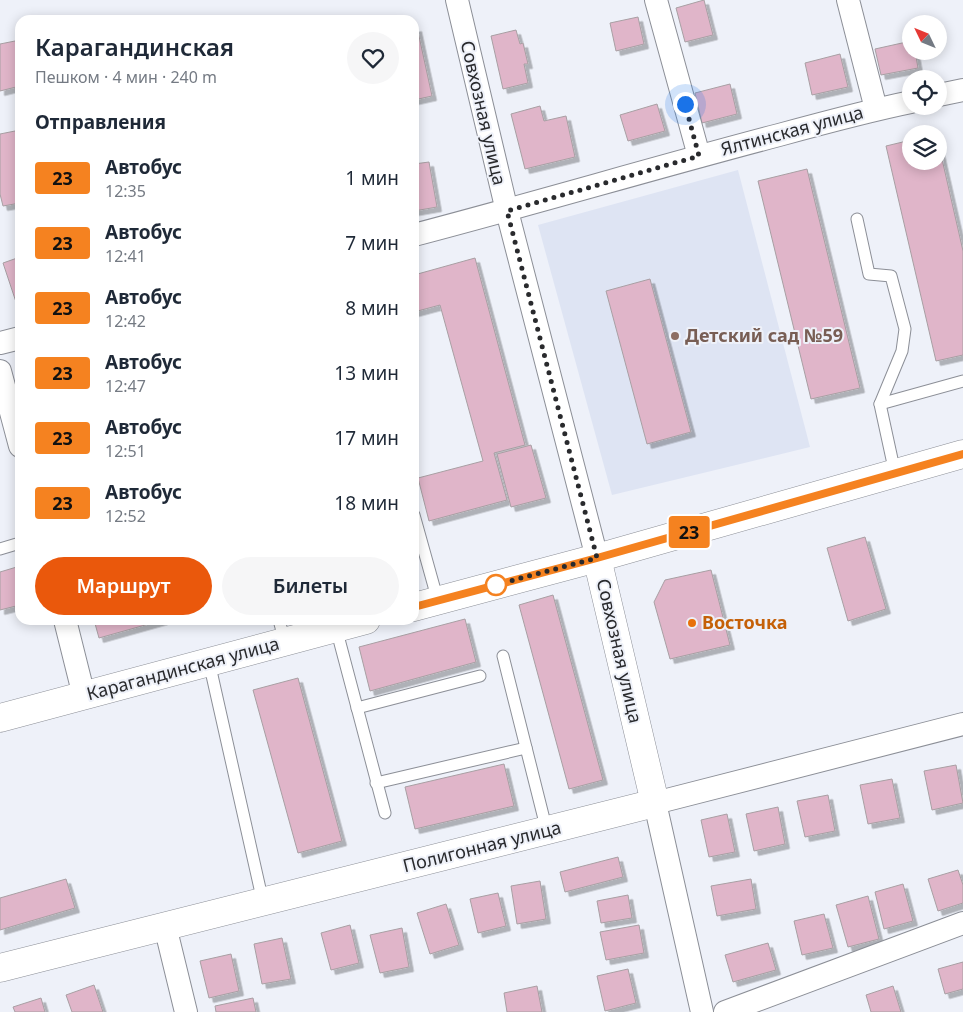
<!DOCTYPE html>
<html lang="ru">
<head>
<meta charset="utf-8">
<style>
  :root { --surface:#fff; --page:#f6f6f7; --text:#1f2937; --muted:#747a83; --accent:#ea580c }
  body { margin:0; font-family:"Noto Sans",sans-serif; background:var(--page); color:var(--text); height:100vh; display:flex; flex-direction:column; font-size:19px; white-space:nowrap }
  * { box-sizing:border-box; margin:0 }
  p { font-size:16px; color:var(--muted) }
  .icon { flex:none; width:28px; height:28px; fill:none; stroke:currentColor; stroke-width:2; stroke-linecap:round; stroke-linejoin:round }
  .map { position:relative; flex:1; overflow:hidden }
  .side { position:absolute; left:15px; top:15px; width:404px; height:610px; display:flex; flex-direction:column; background:var(--surface); border-radius:15px; box-shadow:0 2px 12px #0003 }
  .side>* { flex:none }
  .badge { padding:0 10px; border-radius:4px; font-size:18px; line-height:32px }
  .needle { width:32px; rotate:313deg }
  .tools { position:absolute; left:902px; top:15px; display:grid; gap:10px }
  .tools a { display:grid; place-items:center; width:45px; height:45px; border-radius:50%; background:var(--surface); box-shadow:0 2px 12px #0003; font-size:25px }
  .you { position:absolute; width:25px; height:25px; margin:-12px; border:4px solid #fff; border-radius:50%; background:#1a73e8; box-shadow:0 0 0 8px #1a73e833 }
  .map>.badge { position:absolute; translate:-50% -50%; box-shadow:0 0 0 2px #fff }
  h2 { padding:0 20px; font-size:19px; line-height:45px }
  .round { display:grid; place-items:center; flex:none; width:52px; height:52px; border-radius:26px; background:var(--page) }
  .overview { display:flex; align-items:center; justify-content:space-between; height:85px; padding:0 20px }
  h1 { font-size:24px; font-weight:600; line-height:38px }
  .primary-button { display:flex; gap:10px; margin-top:auto; padding:10px 20px }
  .primary-button a { flex:1; height:58px; border-radius:30px; background:var(--accent); color:#fff; font-size:20px; font-weight:600; line-height:58px; text-align:center }
  .primary-button a+a { background:var(--page); color:var(--text) }
  ul { padding:0; list-style:none }
  li { display:flex; align-items:center; gap:15px; height:65px; padding:0 20px }
  li div { flex:1 }
  li b { display:block; font-size:19px }
  li em { font-style:normal }
  li .badge { min-width:55px; font-weight:700; text-align:center }
  .map>svg:first-child { display:block }
</style>
</head>
<body>
<div class="map">
<svg width="963" height="1012" viewBox="0 0 963 1012">
  <defs>
    <filter id="shadow"><feDropShadow dx="4.5" dy="4.5" stdDeviation="0" flood-color="#0004"/></filter>
  </defs>
  <rect width="100%" height="100%" fill="#eef1f9"/>
  <polygon fill="#dee4f3" points="738,170 810,447 612,495 538,225"/>
  <g fill="#e0b5c9" stroke="#a89fa3" filter="url(#shadow)">
    <polygon points="704,0 713,35 685,42 676,8"/>
    <polygon points="638,17 644,44 616,51 610,23"/>
    <polygon points="417,27 432,96 414,100 414,28"/>
    <polygon points="516,30 520,44 523,43 528,64 524,64 528,83 503,89 491,36"/>
    <polygon points="20,40 20,86 0,91 0,44"/>
    <polygon points="911,41 911,51 915,51 918,68 881,75 875,49"/>
    <polygon points="840,54 848,87 812,95 805,63"/>
    <polygon points="730,84 737,114 702,123 695,93"/>
    <polygon points="657,104 665,131 628,141 620,115"/>
    <polygon points="540,106 544,121 566,116 575,157 525,169 511,114"/>
    <polygon points="20,130 20,203 3,206 0,194 0,134"/>
    <polygon points="911,140 911,161 939,161 939,146 963,251 963,355 936,361 886,146"/>
    <polygon points="429,162 437,207 414,211 414,164"/>
    <polygon points="807,169 860,388 811,399 758,181"/>
    <polygon points="20,257 20,304 17,305 3,263"/>
    <polygon points="475,258 525,445 494,453 507,500 429,521 418,478 483,461 440,305 414,312 414,275"/>
    <polygon points="650,279 691,432 647,444 606,291"/>
    <polygon points="531,445 546,498 511,507 497,454"/>
    <polygon points="865,537 886,609 848,621 827,548"/>
    <polygon points="20,566 20,605 0,610 0,572"/>
    <polygon points="711,570 730,645 670,659 654,602 665,580"/>
    <polygon points="553,595 603,780 569,789 519,605"/>
    <polygon points="465,619 476,662 370,691 359,647"/>
    <polygon points="94,620 163,620 99,638"/>
    <polygon points="298,678 342,841 298,853 253,690"/>
    <polygon points="504,764 514,806 415,829 405,787"/>
    <polygon points="956,765 963,803 932,810 924,771"/>
    <polygon points="892,779 900,818 868,824 860,785"/>
    <polygon points="828,795 835,831 805,837 797,801"/>
    <polygon points="778,807 785,844 754,851 746,814"/>
    <polygon points="727,814 735,852 709,857 701,820"/>
    <polygon points="618,857 623,877 565,892 560,872"/>
    <polygon points="958,870 963,885 963,903 938,911 928,879"/>
    <polygon points="66,879 75,908 0,930 0,898"/>
    <polygon points="751,879 756,909 717,916 711,886"/>
    <polygon points="540,881 546,919 517,924 511,886"/>
    <polygon points="903,884 913,921 884,929 875,892"/>
    <polygon points="498,893 506,926 478,933 470,899"/>
    <polygon points="628,895 632,918 601,923 597,901"/>
    <polygon points="868,896 879,939 848,947 836,905"/>
    <polygon points="446,904 459,945 430,954 417,913"/>
    <polygon points="824,914 833,948 802,955 794,921"/>
    <polygon points="350,925 359,963 331,970 321,933"/>
    <polygon points="639,925 644,953 606,960 600,932"/>
    <polygon points="402,928 409,967 380,973 370,935"/>
    <polygon points="282,938 291,979 262,984 254,944"/>
    <polygon points="768,943 776,970 733,982 725,955"/>
    <polygon points="231,954 239,991 209,998 200,961"/>
    <polygon points="963,962 963,989 945,994 938,969"/>
    <polygon points="628,969 636,1003 605,1011 597,976"/>
    <polygon points="94,985 103,1012 72,1012 66,995"/>
    <polygon points="537,986 542,1012 507,1012 504,993"/>
    <polygon points="893,986 901,1012 871,1012 866,995"/>
    <polygon points="41,998 45,1012 15,1012 13,1007"/>
    <polygon points="253,998 256,1012 216,1012 215,1006"/>
  </g>
  <g fill="none" stroke-linecap="round" stroke-linejoin="round">
    <g stroke="#8c8f97" stroke-width="13">
      <g id="service">
        <polyline points="857,219 869,274 891,276 905,329 902,351 880,404 895,473"/>
        <polyline points="880,404 963,381"/>
        <polyline points="414,515 438,601"/>
        <polyline points="0,549 20,543"/>
        <polyline points="279,620 285,642"/>
        <polyline points="336,628 385,813"/>
        <polyline points="503,656 547,831"/>
        <polyline points="209,662 263,902"/>
        <polyline points="357,708 480,676"/>
        <polyline points="376,783 526,748"/>
      </g>
    </g>
    <g stroke="#8c8f97" stroke-width="24">
      <g id="minor">
        <polyline points="457,0 507,211 597,558"/>
        <polyline points="656,0 699,156"/>
        <polyline points="848,0 876,109"/>
        <polyline points="939,95 963,90"/>
        <path d="M414,235C536,203 657,167 779,135C823,123 867,111 911,102"/>
        <polyline points="0,343 20,338"/>
        <polyline points="0,371 20,446"/>
        <polyline points="65,620 84,696"/>
        <polyline points="165,926 186,1012"/>
        <polyline points="702,1012 655,803 963,724"/>
        <polyline points="725,1012 963,923"/>
      </g>
    </g>
    <g stroke="#8c8f97" stroke-width="29">
      <g id="secondary">
        <polyline points="414,607 597,558 963,454"/>
        <polyline points="0,718 366,620"/>
        <path d="M0,968C218,912 437,860 655,803L597,558"/>
      </g>
    </g>
    <use href="#service" stroke="#fff" stroke-width="11"/>
    <use href="#minor" stroke="#fff" stroke-width="22"/>
    <use href="#secondary" stroke="#fff" stroke-width="28"/>
  </g>
  <g fill="none" stroke-linecap="round" stroke-linejoin="round">
    <g stroke="#fff" stroke-width="11">
      <polyline id="line" points="414,607 597,558 963,454"/>
    </g>
    <use href="#line" stroke="#f58220" stroke-width="8"/>
    <polyline stroke="#292a2d" stroke-width="5" stroke-dasharray="0 9" points="496,585 491,586 597,558 507,211 699,156 685,104"/>
  </g>
  <circle fill="#8d6e63" stroke="#eef1f9" stroke-width="2" cx="675" cy="336" r="5"/>
  <circle fill="#fff" stroke="#f58220" stroke-width="2.5" cx="496" cy="585" r="10"/>
  <circle fill="#e8710a" stroke="#eef1f9" stroke-width="2" cx="692" cy="623" r="5"/>
  <g text-anchor="middle" stroke-width="4" stroke-linejoin="round" paint-order="stroke">
    <g font-size="18" fill="#292a2d" stroke="#eef1f9">
      <text transform="translate(483 113) rotate(77)" y="6">Совхозная улица</text>
      <text transform="translate(792 131) rotate(-15)" y="6">Ялтинская улица</text>
      <text transform="translate(619 651) rotate(77)" y="6">Совхозная улица</text>
      <text transform="translate(183 669) rotate(-15)" y="6">Карагандинская улица</text>
      <text transform="translate(482 847) rotate(-14)" y="6">Полигонная улица</text>
    </g>
    <g font-size="18" font-weight="bold" fill="#785e54" stroke="#eef1f9" text-anchor="start">
      <text x="685" y="342">Детский сад №59</text>
    </g>
    <g font-size="18" font-weight="bold" fill="#c56008" stroke="#eef1f9" text-anchor="start">
      <text x="702" y="629">Восточка</text>
    </g>
  </g>
</svg>
<div class="tools">
<a><svg class="needle" viewBox="-14 -14 28 28"><path d="M0-13l5 13h-10z" fill="#e53935"/><path d="M0 13l5-13h-10z" fill="#747a83"/></svg></a>
<a><svg class="icon" aria-label="locate" viewBox="0 0 24 24"><circle cx="12" cy="12" r="6"/><path d="M12 2v4M12 18v4M2 12h4M18 12h4"/></svg></a>
<a><svg class="icon" aria-label="layers" viewBox="0 0 24 24"><path d="M12 4l9 5-9 5-9-5zM3 14l9 5 9-5"/></svg></a>
</div>
<div class="you" style="left:685px;top:104px"></div>
<b class="badge" style="left:689px;top:532px;background:#f58220;color:#111">23</b>
<section class="side">
<div class="overview"><div><h1>Карагандинская</h1><p>Пешком · 4 мин · 240 m</p></div><a class="round"><svg class="icon" aria-label="heart" viewBox="0 0 24 24"><path d="M12 20l-8-8c-3-5 5-10 8-4 3-6 11-1 8 4z"/></svg></a></div>
<h2>Отправления</h2>
<ul>
<li><span class="badge" style="background:#f58220;color:#111">23</span><div><b>Автобус</b><p>12:35</p></div><em>1 мин</em></li>
<li><span class="badge" style="background:#f58220;color:#111">23</span><div><b>Автобус</b><p>12:41</p></div><em>7 мин</em></li>
<li><span class="badge" style="background:#f58220;color:#111">23</span><div><b>Автобус</b><p>12:42</p></div><em>8 мин</em></li>
<li><span class="badge" style="background:#f58220;color:#111">23</span><div><b>Автобус</b><p>12:47</p></div><em>13 мин</em></li>
<li><span class="badge" style="background:#f58220;color:#111">23</span><div><b>Автобус</b><p>12:51</p></div><em>17 мин</em></li>
<li><span class="badge" style="background:#f58220;color:#111">23</span><div><b>Автобус</b><p>12:52</p></div><em>18 мин</em></li>
</ul>
<div class="primary-button"><a>Маршрут</a><a>Билеты</a></div>
</section>
</div>
</body>
</html>
